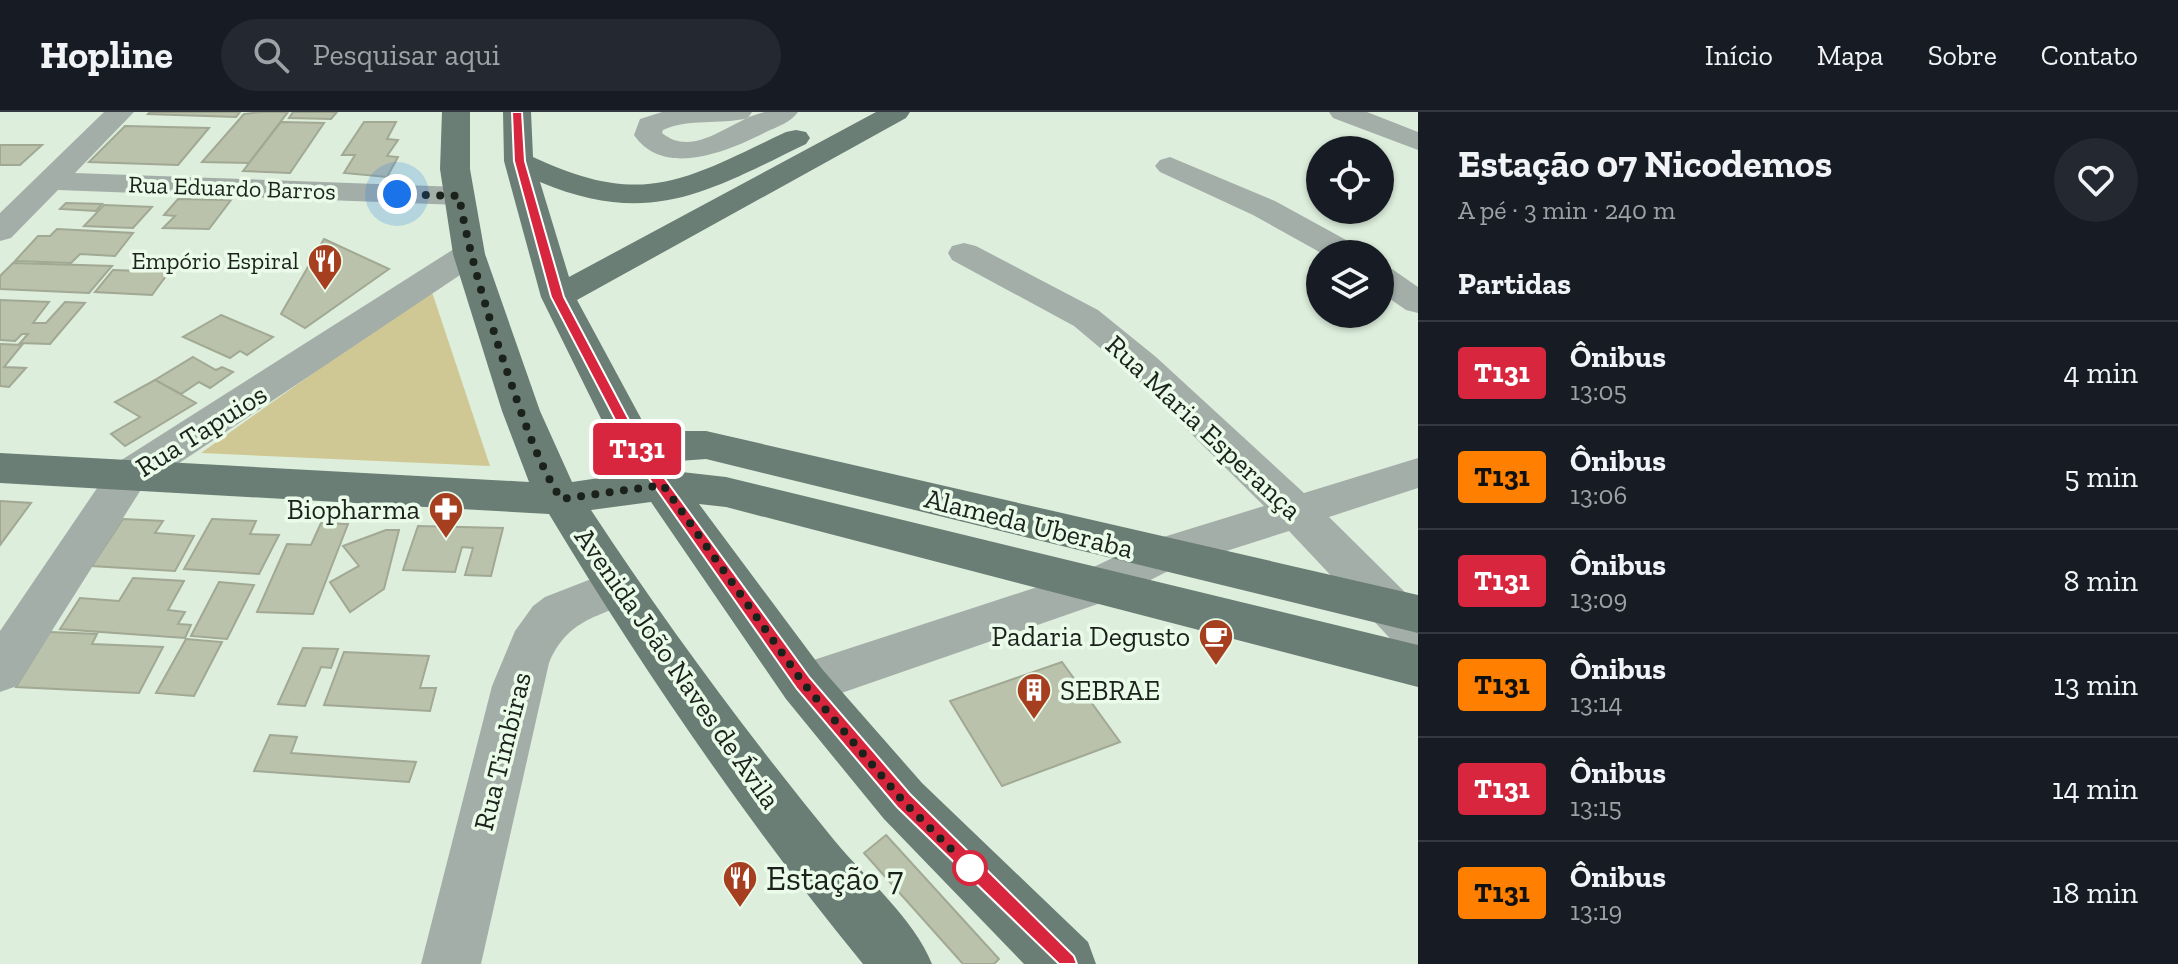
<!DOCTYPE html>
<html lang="pt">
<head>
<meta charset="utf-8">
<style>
  :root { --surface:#171b24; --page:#242831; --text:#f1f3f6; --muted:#9ea1a6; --line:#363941 }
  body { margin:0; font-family:"Zilla Slab",serif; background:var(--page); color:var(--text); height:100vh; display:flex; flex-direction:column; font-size:30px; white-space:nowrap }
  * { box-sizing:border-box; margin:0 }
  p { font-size:26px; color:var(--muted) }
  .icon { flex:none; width:44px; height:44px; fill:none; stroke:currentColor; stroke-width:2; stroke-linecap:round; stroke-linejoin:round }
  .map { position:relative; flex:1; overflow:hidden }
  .details { display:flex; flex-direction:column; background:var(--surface); width:760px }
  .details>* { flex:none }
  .badge { padding:0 16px; border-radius:6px; font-size:28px; line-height:52px }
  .buttons { position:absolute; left:1306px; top:24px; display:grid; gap:16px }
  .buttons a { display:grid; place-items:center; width:88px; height:88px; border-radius:50%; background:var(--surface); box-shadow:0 2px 6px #0004; font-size:40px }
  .you { position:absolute; width:40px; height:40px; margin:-20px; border:6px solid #fff; border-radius:50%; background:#1a73e8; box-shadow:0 0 0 12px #1a73e833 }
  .map>.badge { position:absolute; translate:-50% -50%; box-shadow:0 0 0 4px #fff }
  h2 { padding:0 40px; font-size:30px; line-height:72px }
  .round { display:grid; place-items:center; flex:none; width:84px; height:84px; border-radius:42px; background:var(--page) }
  .headline { display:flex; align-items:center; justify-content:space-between; height:136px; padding:0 40px }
  h1 { font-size:38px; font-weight:800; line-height:60px }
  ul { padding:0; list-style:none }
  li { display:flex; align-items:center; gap:24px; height:104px; padding:0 40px; border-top:2px solid var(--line) }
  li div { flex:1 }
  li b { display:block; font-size:30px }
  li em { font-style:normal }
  li .badge { min-width:88px; font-weight:700; text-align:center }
  header { display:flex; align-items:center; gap:48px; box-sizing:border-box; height:112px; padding:0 40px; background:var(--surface); border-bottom:2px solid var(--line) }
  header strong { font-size:38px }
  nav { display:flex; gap:44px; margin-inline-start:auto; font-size:28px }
  .search { width:560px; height:72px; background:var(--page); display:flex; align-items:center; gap:20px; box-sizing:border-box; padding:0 28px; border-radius:44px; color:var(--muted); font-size:30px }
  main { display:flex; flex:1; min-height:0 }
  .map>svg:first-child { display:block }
</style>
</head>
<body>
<header>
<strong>Hopline</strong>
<div class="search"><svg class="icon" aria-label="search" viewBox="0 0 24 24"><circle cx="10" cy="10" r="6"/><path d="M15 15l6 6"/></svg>Pesquisar aqui</div>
<nav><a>Início</a><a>Mapa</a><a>Sobre</a><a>Contato</a></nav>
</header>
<main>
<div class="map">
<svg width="1418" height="852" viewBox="0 0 1418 852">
  <rect width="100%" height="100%" fill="#ddeedc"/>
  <polygon fill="#d0c894" points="431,177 490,354 201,341"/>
  <g fill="#bbc2ac" stroke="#a1a893" stroke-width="2">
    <polygon points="150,0 240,0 236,5 148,2"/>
    <polygon points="261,0 288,0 249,51 202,50 244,2"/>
    <polygon points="293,0 337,0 331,7 289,6"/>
    <polygon points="281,10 324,11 290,61 243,59"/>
    <polygon points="364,10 396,10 387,27 398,28 387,44 398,45 387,65 344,61 355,43 342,43"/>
    <polygon points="125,14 209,16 178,53 89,50"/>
    <polygon points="0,33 42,33 20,53 0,53"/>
    <polygon points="178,87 231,88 209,117 163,116 175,104 164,103"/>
    <polygon points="66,91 102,92 96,99 60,97"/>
    <polygon points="104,93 152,95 133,116 84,114"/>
    <polygon points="57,117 133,121 115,144 80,142 71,151 15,149 38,124 50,124"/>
    <polygon points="324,127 389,157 305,216 281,202"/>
    <polygon points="13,151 112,154 89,181 0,177 0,164"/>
    <polygon points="113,158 169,160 152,183 95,180"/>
    <polygon points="0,188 49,190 33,211 46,211 65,190 85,191 50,232 20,231 28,222 22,222 15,229 0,228"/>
    <polygon points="221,203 273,225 247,243 240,239 230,246 183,225"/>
    <polygon points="0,232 22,233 4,255 26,256 9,275 0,274"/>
    <polygon points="193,245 216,258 222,255 233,260 210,276 199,270 181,282 155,268"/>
    <polygon points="155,268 196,291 125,334 111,322 140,305 115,290"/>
    <polygon points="0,389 31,391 0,433"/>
    <polygon points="123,407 163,409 155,421 194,424 175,459 92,454"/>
    <polygon points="212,407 256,409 250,422 279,423 259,462 184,457"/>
    <polygon points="321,411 348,412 313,502 257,500 287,432 311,433"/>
    <polygon points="418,414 503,416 491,464 465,463 473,436 462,435 455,460 403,458"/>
    <polygon points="386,418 399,418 384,477 350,500 330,470 359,454 343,434"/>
    <polygon points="133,466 184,469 168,498 185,500 178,512 191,513 185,526 60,517 80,486 119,489"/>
    <polygon points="219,470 254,473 227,527 191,524"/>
    <polygon points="50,520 97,522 92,532 163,535 139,581 16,575"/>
    <polygon points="186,527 222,530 194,584 156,581"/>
    <polygon points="303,536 338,537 331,556 321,555 305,594 278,592"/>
    <polygon points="344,540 429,544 420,576 436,576 430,599 324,593"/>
    <polygon points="1062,550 1120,630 1002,674 950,589"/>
    <polygon points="270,623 297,625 291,641 416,650 409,670 254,659"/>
    <polygon points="886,723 999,847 994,852 963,852 864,741"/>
  </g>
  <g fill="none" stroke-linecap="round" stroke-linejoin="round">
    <g fill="#a4aea9" fill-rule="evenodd">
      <polygon points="104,0 134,0 75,61 459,75 470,78 474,84 470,90 459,93 58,78 11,126 0,129 0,101"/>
      <path d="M662,0H752L748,6C720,13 689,6 663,18L662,21C695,48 732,6 765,0C775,0 787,0 798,0C791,10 777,15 766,20C729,39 664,67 634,23L640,7Z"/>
      <polygon points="1329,0 1367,0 1418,20 1418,38 1333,6"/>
      <polygon points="1170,45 1275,89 1359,135 1363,142 1323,142 1253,103 1160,60 1155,54 1160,48"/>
      <polygon points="964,131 976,134 1098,198 1156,245 1304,381 1418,346 1418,376 1329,405 1418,493 1418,544 1401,538 1289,419 1176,455 1115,486 804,594 786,587 779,572 786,557 1083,460 1144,431 1264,394 1130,261 1074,214 952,148 948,141 952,134"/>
      <polygon points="469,132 481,135 485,142 481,149 142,376 17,574 0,580 0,519 112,354 457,135"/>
      <polygon points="1380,154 1392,157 1418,175 1418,201 1406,198 1380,180"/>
      <path d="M617,457L633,462L640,475C623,508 573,493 549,551L481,852H421L492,574L515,519L533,494L545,485Z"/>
    </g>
    <path fill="#6b7e75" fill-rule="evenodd" d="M442,0H470V57L485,142L540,299L572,370L606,365L599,363L593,353L599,343L616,337L541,185L504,49L503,0H531L533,45C644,97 684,68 786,20L796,18L806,20L810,26L806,32C707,80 650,116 540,70L569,165L876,0H910L906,6L577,188L651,325L670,319H706L1418,483V521L706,347L666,350L673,359L726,365L1418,533V575L726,395L699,392L822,557L922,671L1088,830L1096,852H1024L884,707L786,587L651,390L591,398C666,512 748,623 834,728C867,768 913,805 932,852H863C747,710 643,558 549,402L0,371V341L529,370L502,299L453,142L440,57Z"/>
  </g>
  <polygon fill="#d7263d" stroke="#fff" stroke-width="2" points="512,0 522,0 525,49 564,185 647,342 810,566 910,682 1074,844 1077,852 1059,852 897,695 797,577 636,348 551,185 514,49"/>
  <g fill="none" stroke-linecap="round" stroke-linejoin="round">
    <path stroke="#1b211b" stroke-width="8" stroke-dasharray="0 14.4" d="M397,82L459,84C470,147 489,207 510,268C524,309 538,351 561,387L663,373L804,572L903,689L970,756"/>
  </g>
  <defs>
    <g id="restaurant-pin" transform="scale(1.8)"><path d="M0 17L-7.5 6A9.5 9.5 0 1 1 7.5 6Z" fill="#a63e20" stroke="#eafce9"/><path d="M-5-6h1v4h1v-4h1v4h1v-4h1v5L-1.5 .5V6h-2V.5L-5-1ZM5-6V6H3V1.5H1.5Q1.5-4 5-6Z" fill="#fff"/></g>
    <g id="pharmacy-pin" transform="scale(1.8)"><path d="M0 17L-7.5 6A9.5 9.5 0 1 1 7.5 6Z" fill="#a63e20" stroke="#eafce9"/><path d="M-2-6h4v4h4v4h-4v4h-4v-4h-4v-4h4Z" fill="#fff"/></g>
    <g id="cafe-pin" transform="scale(1.8)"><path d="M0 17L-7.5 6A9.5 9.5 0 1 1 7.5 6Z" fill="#a63e20" stroke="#eafce9"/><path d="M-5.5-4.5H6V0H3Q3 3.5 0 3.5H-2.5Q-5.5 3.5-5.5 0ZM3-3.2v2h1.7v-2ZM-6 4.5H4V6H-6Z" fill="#fff"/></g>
    <g id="building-pin" transform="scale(1.8)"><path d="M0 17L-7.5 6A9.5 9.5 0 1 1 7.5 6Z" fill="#a63e20" stroke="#eafce9"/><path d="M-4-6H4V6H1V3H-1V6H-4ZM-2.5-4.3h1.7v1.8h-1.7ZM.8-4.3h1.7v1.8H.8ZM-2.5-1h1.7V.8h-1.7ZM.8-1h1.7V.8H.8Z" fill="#fff"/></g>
  </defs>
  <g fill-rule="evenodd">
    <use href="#restaurant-pin" x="325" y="149"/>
    <use href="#pharmacy-pin" x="446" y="397"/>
    <use href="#cafe-pin" x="1216" y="524"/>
    <use href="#building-pin" x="1034" y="578"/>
    <use href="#restaurant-pin" x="740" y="766"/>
  </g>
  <circle fill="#fff" stroke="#d7263d" stroke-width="4" cx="970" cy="756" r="16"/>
  <g text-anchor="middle" stroke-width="7" stroke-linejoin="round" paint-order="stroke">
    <g font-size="24" fill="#1b211b" stroke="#eafce9">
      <text transform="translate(232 76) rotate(2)" y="8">Rua Eduardo Barros</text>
    </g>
    <g font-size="24" fill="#1b211b" stroke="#eafce9" text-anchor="end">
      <text x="299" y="157">Empório Espiral</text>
    </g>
    <g font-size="28" fill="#1b211b" stroke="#eafce9">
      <text transform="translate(1204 315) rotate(43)" y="10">Rua Maria Esperança</text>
      <text transform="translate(201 318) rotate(-32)" y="10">Rua Tapuios</text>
      <text transform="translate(1029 411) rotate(14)" y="10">Alameda Uberaba</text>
      <text transform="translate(678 556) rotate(55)" y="10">Avenida João Naves de Ávila</text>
      <text transform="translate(502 639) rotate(-76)" y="10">Rua Timbiras</text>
    </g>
    <g font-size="28" fill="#1b211b" stroke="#eafce9" text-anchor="end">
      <text x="420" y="407">Biopharma</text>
      <text x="1190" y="534">Padaria Degusto</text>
      <text x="1060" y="588" text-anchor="start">SEBRAE</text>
    </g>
    <g font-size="34" fill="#1b211b" stroke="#eafce9" text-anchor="start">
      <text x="766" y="778">Estação 7</text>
    </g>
  </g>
</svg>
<div class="buttons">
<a><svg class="icon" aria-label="locate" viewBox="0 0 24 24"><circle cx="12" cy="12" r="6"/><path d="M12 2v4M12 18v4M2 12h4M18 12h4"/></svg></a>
<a><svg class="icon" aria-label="layers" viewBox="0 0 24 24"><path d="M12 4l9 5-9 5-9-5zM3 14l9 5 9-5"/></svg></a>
</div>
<div class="you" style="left:397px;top:82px"></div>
<b class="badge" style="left:637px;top:337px;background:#d7263d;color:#fff">T131</b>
</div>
<section class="details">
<div class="headline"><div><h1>Estação 07 Nicodemos</h1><p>A pé · 3 min · 240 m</p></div><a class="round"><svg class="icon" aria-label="heart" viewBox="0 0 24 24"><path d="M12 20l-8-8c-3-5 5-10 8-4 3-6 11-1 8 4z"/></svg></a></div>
<h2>Partidas</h2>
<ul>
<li><span class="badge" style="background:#d7263d;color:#fff">T131</span><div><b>Ônibus</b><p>13:05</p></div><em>4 min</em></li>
<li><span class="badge" style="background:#ff8000;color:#111">T131</span><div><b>Ônibus</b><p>13:06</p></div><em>5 min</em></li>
<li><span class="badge" style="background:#d7263d;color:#fff">T131</span><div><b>Ônibus</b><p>13:09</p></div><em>8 min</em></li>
<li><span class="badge" style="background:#ff8000;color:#111">T131</span><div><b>Ônibus</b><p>13:14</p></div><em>13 min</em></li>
<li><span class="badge" style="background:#d7263d;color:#fff">T131</span><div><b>Ônibus</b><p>13:15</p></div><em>14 min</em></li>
<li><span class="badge" style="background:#ff8000;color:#111">T131</span><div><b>Ônibus</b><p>13:19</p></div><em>18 min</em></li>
</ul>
</section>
</main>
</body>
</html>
